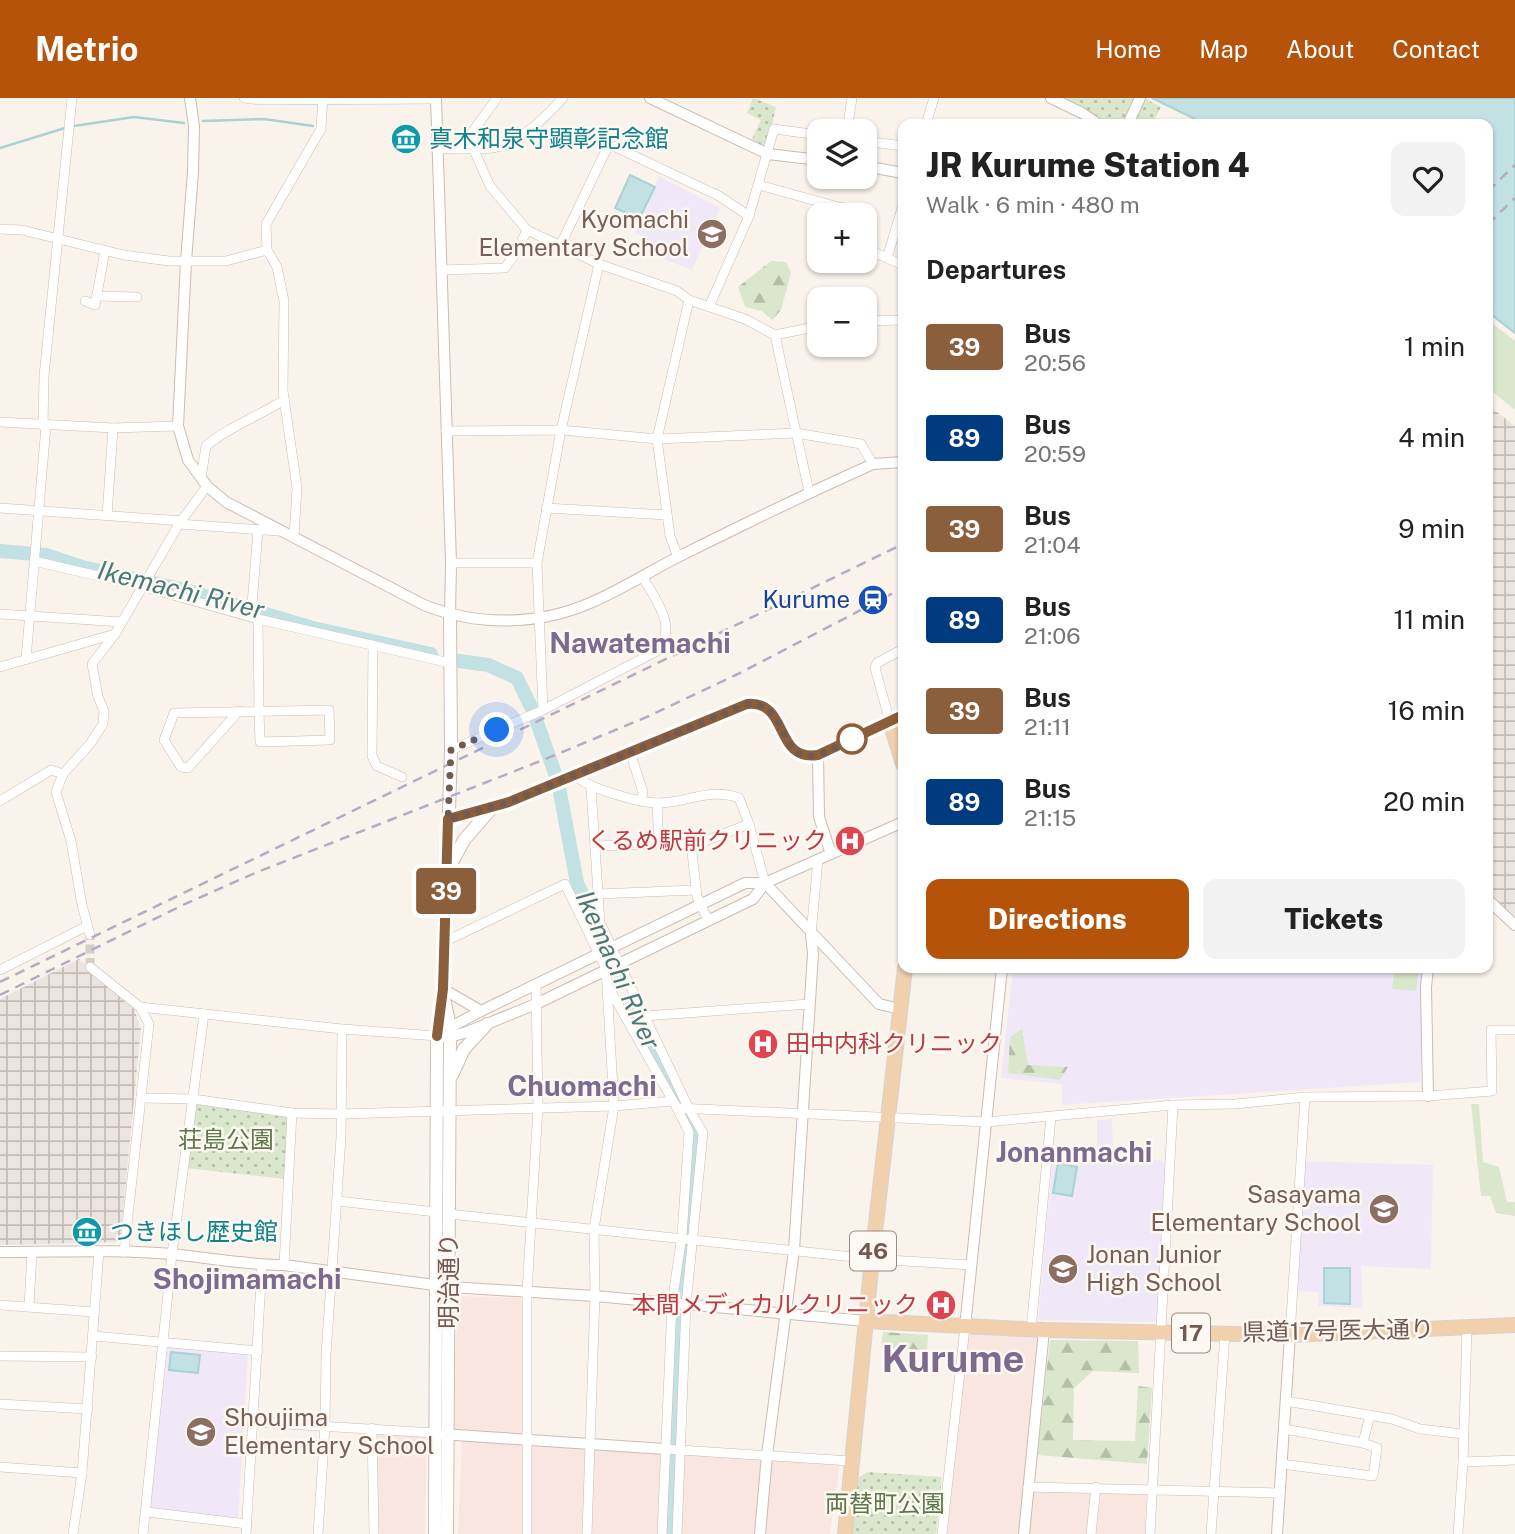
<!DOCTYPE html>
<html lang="en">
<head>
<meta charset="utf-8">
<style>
  :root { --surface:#fff; --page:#f2f2f2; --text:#222; --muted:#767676; --accent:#b45309 }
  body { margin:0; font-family:"Public Sans","Noto Sans JP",sans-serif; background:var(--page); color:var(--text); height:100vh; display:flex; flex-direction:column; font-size:26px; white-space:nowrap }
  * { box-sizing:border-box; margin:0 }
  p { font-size:23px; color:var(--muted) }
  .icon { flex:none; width:38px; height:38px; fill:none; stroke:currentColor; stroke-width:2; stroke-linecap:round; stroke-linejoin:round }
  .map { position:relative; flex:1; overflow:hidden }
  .sheet { position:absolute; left:898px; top:21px; width:595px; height:854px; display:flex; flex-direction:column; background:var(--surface); border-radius:14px; box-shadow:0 2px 5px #0004 }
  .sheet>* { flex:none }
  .badge { padding:0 14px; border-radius:5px; font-size:24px; line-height:46px }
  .controls { position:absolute; left:807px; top:21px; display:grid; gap:14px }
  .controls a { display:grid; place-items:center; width:70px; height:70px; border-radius:14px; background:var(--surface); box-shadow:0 2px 5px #0004; font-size:35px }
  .you { position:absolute; width:35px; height:35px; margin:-18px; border:5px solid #fff; border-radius:50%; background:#1a73e8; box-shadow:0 0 0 10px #1a73e833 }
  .map>.badge { position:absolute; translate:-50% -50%; box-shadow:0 0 0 4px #fff }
  h2 { padding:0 28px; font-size:26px; line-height:63px }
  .round { display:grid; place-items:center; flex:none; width:74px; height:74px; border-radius:14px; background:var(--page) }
  .headline { display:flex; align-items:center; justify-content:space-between; height:119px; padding:0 28px }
  h1 { font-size:33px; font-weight:800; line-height:52px }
  .action { display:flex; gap:14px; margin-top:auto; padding:14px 28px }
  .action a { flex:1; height:80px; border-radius:14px; background:var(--accent); color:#fff; font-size:28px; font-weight:800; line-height:80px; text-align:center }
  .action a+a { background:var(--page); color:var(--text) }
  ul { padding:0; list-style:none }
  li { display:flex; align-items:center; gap:21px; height:91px; padding:0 28px }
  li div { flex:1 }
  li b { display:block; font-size:26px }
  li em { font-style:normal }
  li .badge { min-width:77px; font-weight:700; text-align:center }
  header { display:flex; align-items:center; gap:42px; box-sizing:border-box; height:98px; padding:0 35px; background:var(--accent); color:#fff }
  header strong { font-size:33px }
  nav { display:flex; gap:38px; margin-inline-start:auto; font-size:24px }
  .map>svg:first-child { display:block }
</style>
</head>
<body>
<header>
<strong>Metrio</strong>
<nav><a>Home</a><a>Map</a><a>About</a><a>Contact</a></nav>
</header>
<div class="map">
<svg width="1515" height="1436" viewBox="0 0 1515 1436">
  <defs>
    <pattern id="industrial-grid" width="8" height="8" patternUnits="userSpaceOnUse" patternTransform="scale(1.75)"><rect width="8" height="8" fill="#ebe4e1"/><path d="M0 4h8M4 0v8" fill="none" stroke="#c3bcb9"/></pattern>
    <pattern id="forest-firs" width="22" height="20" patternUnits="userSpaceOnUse" patternTransform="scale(1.75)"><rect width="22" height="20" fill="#dae7cc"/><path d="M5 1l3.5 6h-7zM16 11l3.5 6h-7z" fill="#b5bea8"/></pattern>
    <pattern id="park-dots" width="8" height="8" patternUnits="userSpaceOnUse" patternTransform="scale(1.75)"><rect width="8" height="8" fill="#dae7cc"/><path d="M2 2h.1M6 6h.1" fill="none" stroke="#b5bea8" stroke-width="1.8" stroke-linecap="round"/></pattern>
  </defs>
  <rect width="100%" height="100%" fill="#faf3ec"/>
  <g fill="#f9e6e1">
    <polygon points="458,1198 524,1200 522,1338 452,1334"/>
    <polygon points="968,1233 1039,1237 1020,1436 947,1436"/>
    <polygon points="376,1334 427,1339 425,1436 377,1436"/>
    <polygon points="462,1341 524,1344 524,1436 458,1436"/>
    <polygon points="530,1347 585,1351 584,1436 530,1436"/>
    <polygon points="592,1352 661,1356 658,1436 591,1436"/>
    <polygon points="683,1354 763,1360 757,1436 680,1436"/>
    <polygon points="769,1361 840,1365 830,1436 762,1436"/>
    <polygon points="1031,1393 1091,1393 1087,1436 1027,1436"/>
    <polygon points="1099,1393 1147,1396 1145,1436 1094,1436"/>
  </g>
  <g fill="url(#industrial-grid)">
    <polygon points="1488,307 1515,328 1515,817 1488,798"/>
    <polygon points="79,861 134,911 141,930 120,1144 0,1147 0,901"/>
  </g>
  <g fill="#f0e8f7">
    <polygon points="659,78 720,110 692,172 663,161 667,152 635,135"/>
    <polygon points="1013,870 1427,870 1420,984 1062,1007 1062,986 1001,980"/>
    <polygon points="1112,1021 1113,1058 1165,1063 1157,1222 1153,1224 1038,1222 1053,1059 1097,1059 1097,1022"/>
    <polygon points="1304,1063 1433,1067 1431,1171 1361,1168 1363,1210 1318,1208 1319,1194 1298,1193"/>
    <polygon points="168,1249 248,1255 238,1422 150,1411"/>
  </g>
  <g fill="#dae7cc">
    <polygon points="1488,222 1515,243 1515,312 1488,290"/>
    <polygon points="1395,870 1419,870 1416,893 1392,891"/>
    <polygon points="1471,1006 1479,1006 1483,1064 1499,1069 1507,1104 1515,1104 1515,1118 1496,1115 1490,1098 1481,1098"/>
  </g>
  <g fill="url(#forest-firs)">
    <polygon points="771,163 786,164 791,175 781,212 772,222 762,213 745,209 738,189"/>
    <polygon points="1022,931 1028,967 1068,969 1060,982 1008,975 1010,939"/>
    <polygon points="883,1234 928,1237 927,1252 881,1250"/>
    <polygon points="1050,1242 1138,1243 1139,1275 1093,1273 1074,1290 1073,1342 1135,1343 1138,1288 1152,1290 1147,1366 1037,1357"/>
  </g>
  <g fill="url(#park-dots)">
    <polygon points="753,0 776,9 767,51 752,41 761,22 747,15"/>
    <polygon points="1060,0 1144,0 1161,9 1152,26 1109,26"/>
    <polygon points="195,1004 287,1016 285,1081 186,1070"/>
    <polygon points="868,1374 942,1379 936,1436 849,1436 856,1381"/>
  </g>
  <g fill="#c2e1e2" stroke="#aad1d3" stroke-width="2">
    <polygon points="1152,0 1515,0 1515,235 1488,214 1488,26 1205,26"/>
    <polygon points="630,77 655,89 639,121 615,110"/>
    <polygon points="1058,1065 1077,1069 1072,1098 1053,1095"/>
    <polygon points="1324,1170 1350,1170 1350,1206 1324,1205"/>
    <polygon points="171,1254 200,1257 198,1275 169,1272"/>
  </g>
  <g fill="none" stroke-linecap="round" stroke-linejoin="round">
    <g stroke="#aad1d3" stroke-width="2.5">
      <polyline points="203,23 264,21 313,28"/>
      <polyline points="74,28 134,19 184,25"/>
      <polyline points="0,50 65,30"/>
    </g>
    <g stroke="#c2e1e2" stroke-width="14">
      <polyline points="0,453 46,457 82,469 185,492 313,530 431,556"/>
      <polyline points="459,563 488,567 517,580 533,613 558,684 577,785 621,878"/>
      <polyline points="632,903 695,1040 681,1193 671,1360 670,1436"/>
    </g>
    <polyline stroke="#d8cdc5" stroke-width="9" stroke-dasharray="9 4.5" stroke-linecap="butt" points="90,869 90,837"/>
    <g stroke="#ccbbb3" stroke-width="10">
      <g id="minor">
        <polyline points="244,0 261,2 436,1"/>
        <polyline points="497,0 473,33 473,50 490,88 527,132 599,166 677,193 689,202 745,221 775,237 819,228"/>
        <polyline points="926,26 934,0"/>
        <polyline points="847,33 852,0"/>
        <polyline points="864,43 903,48"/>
        <path d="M437,51C456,50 479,53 497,49C523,43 546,18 563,0"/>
        <polyline points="759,87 853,113 852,117"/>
        <polyline points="0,131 22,132 124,157 169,163 226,163 267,152"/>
        <polyline points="560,148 609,46 719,98 749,118"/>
        <polyline points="864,150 903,167"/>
        <polyline points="887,160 903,107"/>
        <polyline points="441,172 505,170 516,155 527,132"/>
        <polyline points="97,198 137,199"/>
        <polyline points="85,203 95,207 105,153"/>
        <polyline points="709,209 749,118 774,31 819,37"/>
        <polyline points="864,223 903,222"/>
        <polyline points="775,237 809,394"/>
        <polyline points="0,324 113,330 178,328"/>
        <polyline points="43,328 44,278 72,0"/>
        <polyline points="446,333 561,332 657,341 796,335 861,346 873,366"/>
        <path d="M201,380L206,348C228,329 259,318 284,302"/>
        <polyline points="0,410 183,423"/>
        <polyline points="546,410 667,417"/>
        <polyline points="107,418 113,330"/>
        <polyline points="179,426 279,433"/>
        <polyline points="294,439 297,390 283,293 284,203 277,169 267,152 266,126 321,31 323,0"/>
        <polyline points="678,459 670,438 657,341 689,202"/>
        <polyline points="34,463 141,488 258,521 450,565"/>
        <polyline points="451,465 537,465"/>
        <polyline points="0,516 122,524"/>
        <polyline points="251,519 258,432"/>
        <polyline points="373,547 372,658 377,668 402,679"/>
        <polyline points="26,561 46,328"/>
        <polyline points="0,569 115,536"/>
        <polyline points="543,612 537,465 561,332 599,166"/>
        <polyline points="239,613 188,670 181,669 164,642 174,615 329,612 330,642 260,644 259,613 258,521"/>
        <polyline points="890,624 875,570 877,565 903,551"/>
        <path d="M451,652L543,612L657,553C679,529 655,501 642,478"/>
        <polyline points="630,654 643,694 641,702"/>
        <path d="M575,677C586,690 640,705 658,705C685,705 712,689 739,700L749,726L765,785"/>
        <polyline points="591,690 600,825 689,1011 703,1035 686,1207 677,1436"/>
        <polyline points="0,703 51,672 63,676"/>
        <polyline points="657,705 659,746"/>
        <polyline points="691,745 697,799 708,822"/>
        <polyline points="595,748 691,745 705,743 749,726"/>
        <polyline points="598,796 696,792"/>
        <polyline points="811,836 818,762"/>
        <polyline points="90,837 82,807 71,743 56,694 63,676 90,646 103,626 104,613 98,599 92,566 115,536 179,426 207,388"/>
        <polyline points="444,844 565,786 606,871 614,1008 594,1131 595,1198 587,1436"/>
        <polyline points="90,869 140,909 149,926 124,1154"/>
        <polyline points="0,872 87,828"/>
        <polyline points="609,890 677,1010 689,1034 682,1137 672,1206 662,1436"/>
        <polyline points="140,909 342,931 437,938"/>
        <polyline points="645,918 809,906"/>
        <polyline points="141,1000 193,1001 292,1015 341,1016 614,1008 673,1003"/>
        <polyline points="677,1010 986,1024 1173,1007 1235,1006 1305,999 1428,998 1492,993 1491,932 1515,932"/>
        <polyline points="338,1103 436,1114"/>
        <polyline points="449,1116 872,1161 971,1167"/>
        <polyline points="284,1167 292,1015"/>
        <polyline points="0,1207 94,1214"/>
        <polyline points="29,1208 32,1154"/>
        <polyline points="1031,1232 1051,1019"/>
        <polyline points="1290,1237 1305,999"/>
        <polyline points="94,1238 258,1253"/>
        <polyline points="0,1258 92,1259"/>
        <polyline points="1286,1303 1392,1321 1420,1331 1463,1336"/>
        <polyline points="0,1306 88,1311"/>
        <polyline points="254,1324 434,1335"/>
        <polyline points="372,1330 374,1436"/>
        <polyline points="1284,1331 1363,1345 1370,1317"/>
        <polyline points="665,1351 851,1363"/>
        <polyline points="1463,1364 1515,1362"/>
        <polyline points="1282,1366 1373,1378 1377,1350 1363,1345"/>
        <polyline points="0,1369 82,1375"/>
        <polyline points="1028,1389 1280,1395"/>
        <polyline points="147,1414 247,1426"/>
        <polyline points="73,1436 82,1375 99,1153"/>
        <polyline points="143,1436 172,1156 204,916"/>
        <polyline points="246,1436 262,1167"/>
        <polyline points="318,1436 325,1327 326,1257 341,1039 342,931"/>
        <polyline points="527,1436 527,1194 538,1009 536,887"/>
        <polyline points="942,1436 965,1229"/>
        <polyline points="1091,1436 1096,1389"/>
        <polyline points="1150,1436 1173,1007"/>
        <polyline points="1211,1436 1225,1236"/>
        <polyline points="1458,1436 1463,1364 1467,1230"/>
      </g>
    </g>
    <g stroke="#ccbbb3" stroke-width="12">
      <g id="tertiary">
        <path d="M190,0L194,28L193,74L186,163L178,328L188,362L207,388L226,404L424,507C477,528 537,528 590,505C621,492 650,473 680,458C744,426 808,395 873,366L903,364"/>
        <polyline points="436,0 451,465 450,518"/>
        <polyline points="650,0 768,56 819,62"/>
        <polyline points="1051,0 1082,15 1098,26"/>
        <polyline points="1128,26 1140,0"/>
        <polyline points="864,68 903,75"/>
        <polyline points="818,657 819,719 831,756"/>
        <polyline points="765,785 879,906 900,911"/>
        <polyline points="1488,802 1515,827"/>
        <polyline points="443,891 481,913"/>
        <polyline points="445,932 481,913 745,785 765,785 903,724"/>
        <polyline points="442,939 450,939 467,934 536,906 753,801 765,785"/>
        <polyline points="1428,998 1426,889 1428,870"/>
        <path d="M0,1154C57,1154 115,1151 172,1156C210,1160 247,1167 284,1167L450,1189L595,1198L866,1223"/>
        <polyline points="965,1229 1002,870"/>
        <polyline points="441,1336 665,1351"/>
        <polyline points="760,1436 767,1357 794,1152 813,856 811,836"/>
        <polyline points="1024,1436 1044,1232"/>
        <polyline points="1277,1436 1290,1237"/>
      </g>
    </g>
    <g stroke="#d0bdb3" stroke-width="14">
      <g id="secondary">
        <path d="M448,721L509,704L747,606C790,603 774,664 818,657L903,617"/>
        <polyline points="449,770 464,742 491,711"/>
        <polyline points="445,905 450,929 447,1436"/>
        <polyline points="452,977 464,951 487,926"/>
        <polyline points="435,1436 437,938 443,891 451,652 450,518"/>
      </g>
    </g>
    <g stroke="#d8d1ce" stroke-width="16">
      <g id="primary">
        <polyline points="890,624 903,666"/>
        <polyline points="866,1223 1044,1232 1290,1237 1515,1227"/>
        <polyline points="845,1436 872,1161 905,870"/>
      </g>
    </g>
    <use href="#minor" stroke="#fff" stroke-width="9"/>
    <use href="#tertiary" stroke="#fff" stroke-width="10"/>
    <use href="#secondary" stroke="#fff" stroke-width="12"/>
    <use href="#primary" stroke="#f0d0ad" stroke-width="14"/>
    <g stroke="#b6abc4" stroke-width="2.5" stroke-dasharray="10 7" stroke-linecap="butt">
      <polyline points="1488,93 1515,67"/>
      <polyline points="1488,126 1515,100"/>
      <polyline points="0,884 903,446"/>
      <polyline points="0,897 183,807 255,775 543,662 649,618 738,576 903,490"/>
    </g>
  </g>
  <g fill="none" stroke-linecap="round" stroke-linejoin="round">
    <g stroke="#fff" stroke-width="16">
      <path id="line" d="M437,938L443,891L448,721L509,704L747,606C790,602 773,664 818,657L903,617"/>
    </g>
    <use href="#line" stroke="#8b5e3c" stroke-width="10"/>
    <path stroke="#735a51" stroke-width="7" stroke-dasharray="0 12.6" d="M497,632L451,652L448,721L509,704L747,606C788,603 778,660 810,658C825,657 839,647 852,641"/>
  </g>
  <defs>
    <g id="museum-disc" transform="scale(1.575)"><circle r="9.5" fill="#0f9aa8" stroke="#fdf8f2"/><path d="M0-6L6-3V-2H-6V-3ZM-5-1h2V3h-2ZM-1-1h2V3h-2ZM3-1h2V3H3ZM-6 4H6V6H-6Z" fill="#fff"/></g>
    <g id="school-disc" transform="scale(1.575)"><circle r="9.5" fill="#8d6e63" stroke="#fdf8f2"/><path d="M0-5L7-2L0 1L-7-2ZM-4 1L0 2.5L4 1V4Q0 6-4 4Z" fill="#fff"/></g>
    <g id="station-disc" transform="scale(1.575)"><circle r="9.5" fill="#1a4fb4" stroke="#fdf8f2"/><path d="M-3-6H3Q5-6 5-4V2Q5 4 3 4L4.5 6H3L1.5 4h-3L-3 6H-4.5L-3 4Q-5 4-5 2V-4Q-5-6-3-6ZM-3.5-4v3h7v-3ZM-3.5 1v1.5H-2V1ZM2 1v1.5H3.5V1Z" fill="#fff"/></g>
    <g id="hospital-disc" transform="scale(1.575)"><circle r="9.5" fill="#e0444e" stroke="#fdf8f2"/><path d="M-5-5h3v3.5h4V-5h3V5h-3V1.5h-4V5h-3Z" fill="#fff"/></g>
  </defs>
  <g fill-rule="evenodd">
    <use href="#museum-disc" x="406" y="41"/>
    <use href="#school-disc" x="712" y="136"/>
    <use href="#station-disc" x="873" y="502"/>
    <use href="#hospital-disc" x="850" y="743"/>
    <use href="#hospital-disc" x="763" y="946"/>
    <use href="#school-disc" x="1384" y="1111"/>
    <use href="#museum-disc" x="87" y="1134"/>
    <use href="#school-disc" x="1063" y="1171"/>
    <use href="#hospital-disc" x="941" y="1207"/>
    <use href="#school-disc" x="201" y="1334"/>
  </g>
  <circle fill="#fff" stroke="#8b5e3c" stroke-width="3.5" cx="852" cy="641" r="14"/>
  <g text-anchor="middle" stroke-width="5" stroke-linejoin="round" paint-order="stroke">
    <g fill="#fdf8f2" stroke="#9c8981" stroke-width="2">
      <rect x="850" y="1133.5" width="46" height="39" rx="5"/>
      <rect x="1172" y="1215.5" width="38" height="39" rx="5"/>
    </g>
    <g font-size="23" font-weight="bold" fill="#735a51">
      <text x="873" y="1161">46</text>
      <text x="1191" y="1243">17</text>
    </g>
    <g font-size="24" fill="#0d838f" stroke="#fdf8f2" text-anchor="start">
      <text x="429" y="49">真木和泉守顕彰記念館</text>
      <text x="110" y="1142">つきほし歴史館</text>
    </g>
    <g font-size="24" fill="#785e54" stroke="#fdf8f2" text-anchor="end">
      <text x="689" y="130">Kyomachi<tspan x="689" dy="28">Elementary School</tspan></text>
      <text x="1361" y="1105">Sasayama<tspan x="1361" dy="28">Elementary School</tspan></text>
      <text x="1086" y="1165" text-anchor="start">Jonan Junior<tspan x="1086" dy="28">High School</tspan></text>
      <text x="224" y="1328" text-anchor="start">Shoujima<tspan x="224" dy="28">Elementary School</tspan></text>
    </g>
    <g font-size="24" fill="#164399" stroke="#fdf8f2" text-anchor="end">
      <text x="850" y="510">Kurume</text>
    </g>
    <g font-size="24" fill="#be3a42" stroke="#fdf8f2" text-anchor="end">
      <text x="827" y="751">くるめ駅前クリニック</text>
      <text x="786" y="954" text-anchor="start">田中内科クリニック</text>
      <text x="918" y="1215">本間メディカルクリニック</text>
    </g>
    <g font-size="24" fill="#5d774b" stroke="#fdf8f2">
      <text x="226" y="1050">荘島公園</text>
      <text x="885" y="1414">両替町公園</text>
    </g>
    <g font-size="24" fill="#735a51" stroke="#fdf8f2">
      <text transform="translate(449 1183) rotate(-90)" y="8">明治通り</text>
      <text transform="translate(1338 1233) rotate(-1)" y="8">県道17号医大通り</text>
    </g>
    <g font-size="26" font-style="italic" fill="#4a797c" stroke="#fdf8f2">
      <text transform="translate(181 492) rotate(14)" y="9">Ikemachi River</text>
      <text transform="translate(618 872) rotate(66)" y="9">Ikemachi River</text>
    </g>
    <g font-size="28" font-weight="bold" fill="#7e6a8e" stroke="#fdf8f2">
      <text x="640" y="555">Nawatemachi</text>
      <text x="582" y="998">Chuomachi</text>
      <text x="1074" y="1064">Jonanmachi</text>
      <text x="247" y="1191">Shojimamachi</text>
    </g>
    <g font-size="38" font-weight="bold" fill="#7e6a8e" stroke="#fdf8f2">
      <text x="953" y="1274">Kurume</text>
    </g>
  </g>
</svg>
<div class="controls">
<a><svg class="icon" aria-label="layers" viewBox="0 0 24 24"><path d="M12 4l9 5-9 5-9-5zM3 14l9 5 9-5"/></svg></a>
<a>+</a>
<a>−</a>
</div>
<div class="you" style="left:497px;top:632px"></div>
<b class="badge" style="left:446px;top:793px;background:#8b5e3c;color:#fff">39</b>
<section class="sheet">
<div class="headline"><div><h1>JR Kurume Station 4</h1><p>Walk · 6 min · 480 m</p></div><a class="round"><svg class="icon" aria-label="heart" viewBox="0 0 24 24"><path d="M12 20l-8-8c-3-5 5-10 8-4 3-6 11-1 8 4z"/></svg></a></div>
<h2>Departures</h2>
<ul>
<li><span class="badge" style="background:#8b5e3c;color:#fff">39</span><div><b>Bus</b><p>20:56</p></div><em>1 min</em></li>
<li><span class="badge" style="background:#003b80;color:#fff">89</span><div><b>Bus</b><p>20:59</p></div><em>4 min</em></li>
<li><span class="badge" style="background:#8b5e3c;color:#fff">39</span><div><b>Bus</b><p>21:04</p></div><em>9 min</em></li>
<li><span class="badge" style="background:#003b80;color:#fff">89</span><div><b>Bus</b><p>21:06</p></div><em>11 min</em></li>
<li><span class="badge" style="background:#8b5e3c;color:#fff">39</span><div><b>Bus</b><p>21:11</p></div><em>16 min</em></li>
<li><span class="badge" style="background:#003b80;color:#fff">89</span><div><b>Bus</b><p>21:15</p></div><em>20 min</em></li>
</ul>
<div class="action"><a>Directions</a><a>Tickets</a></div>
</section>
</div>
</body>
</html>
